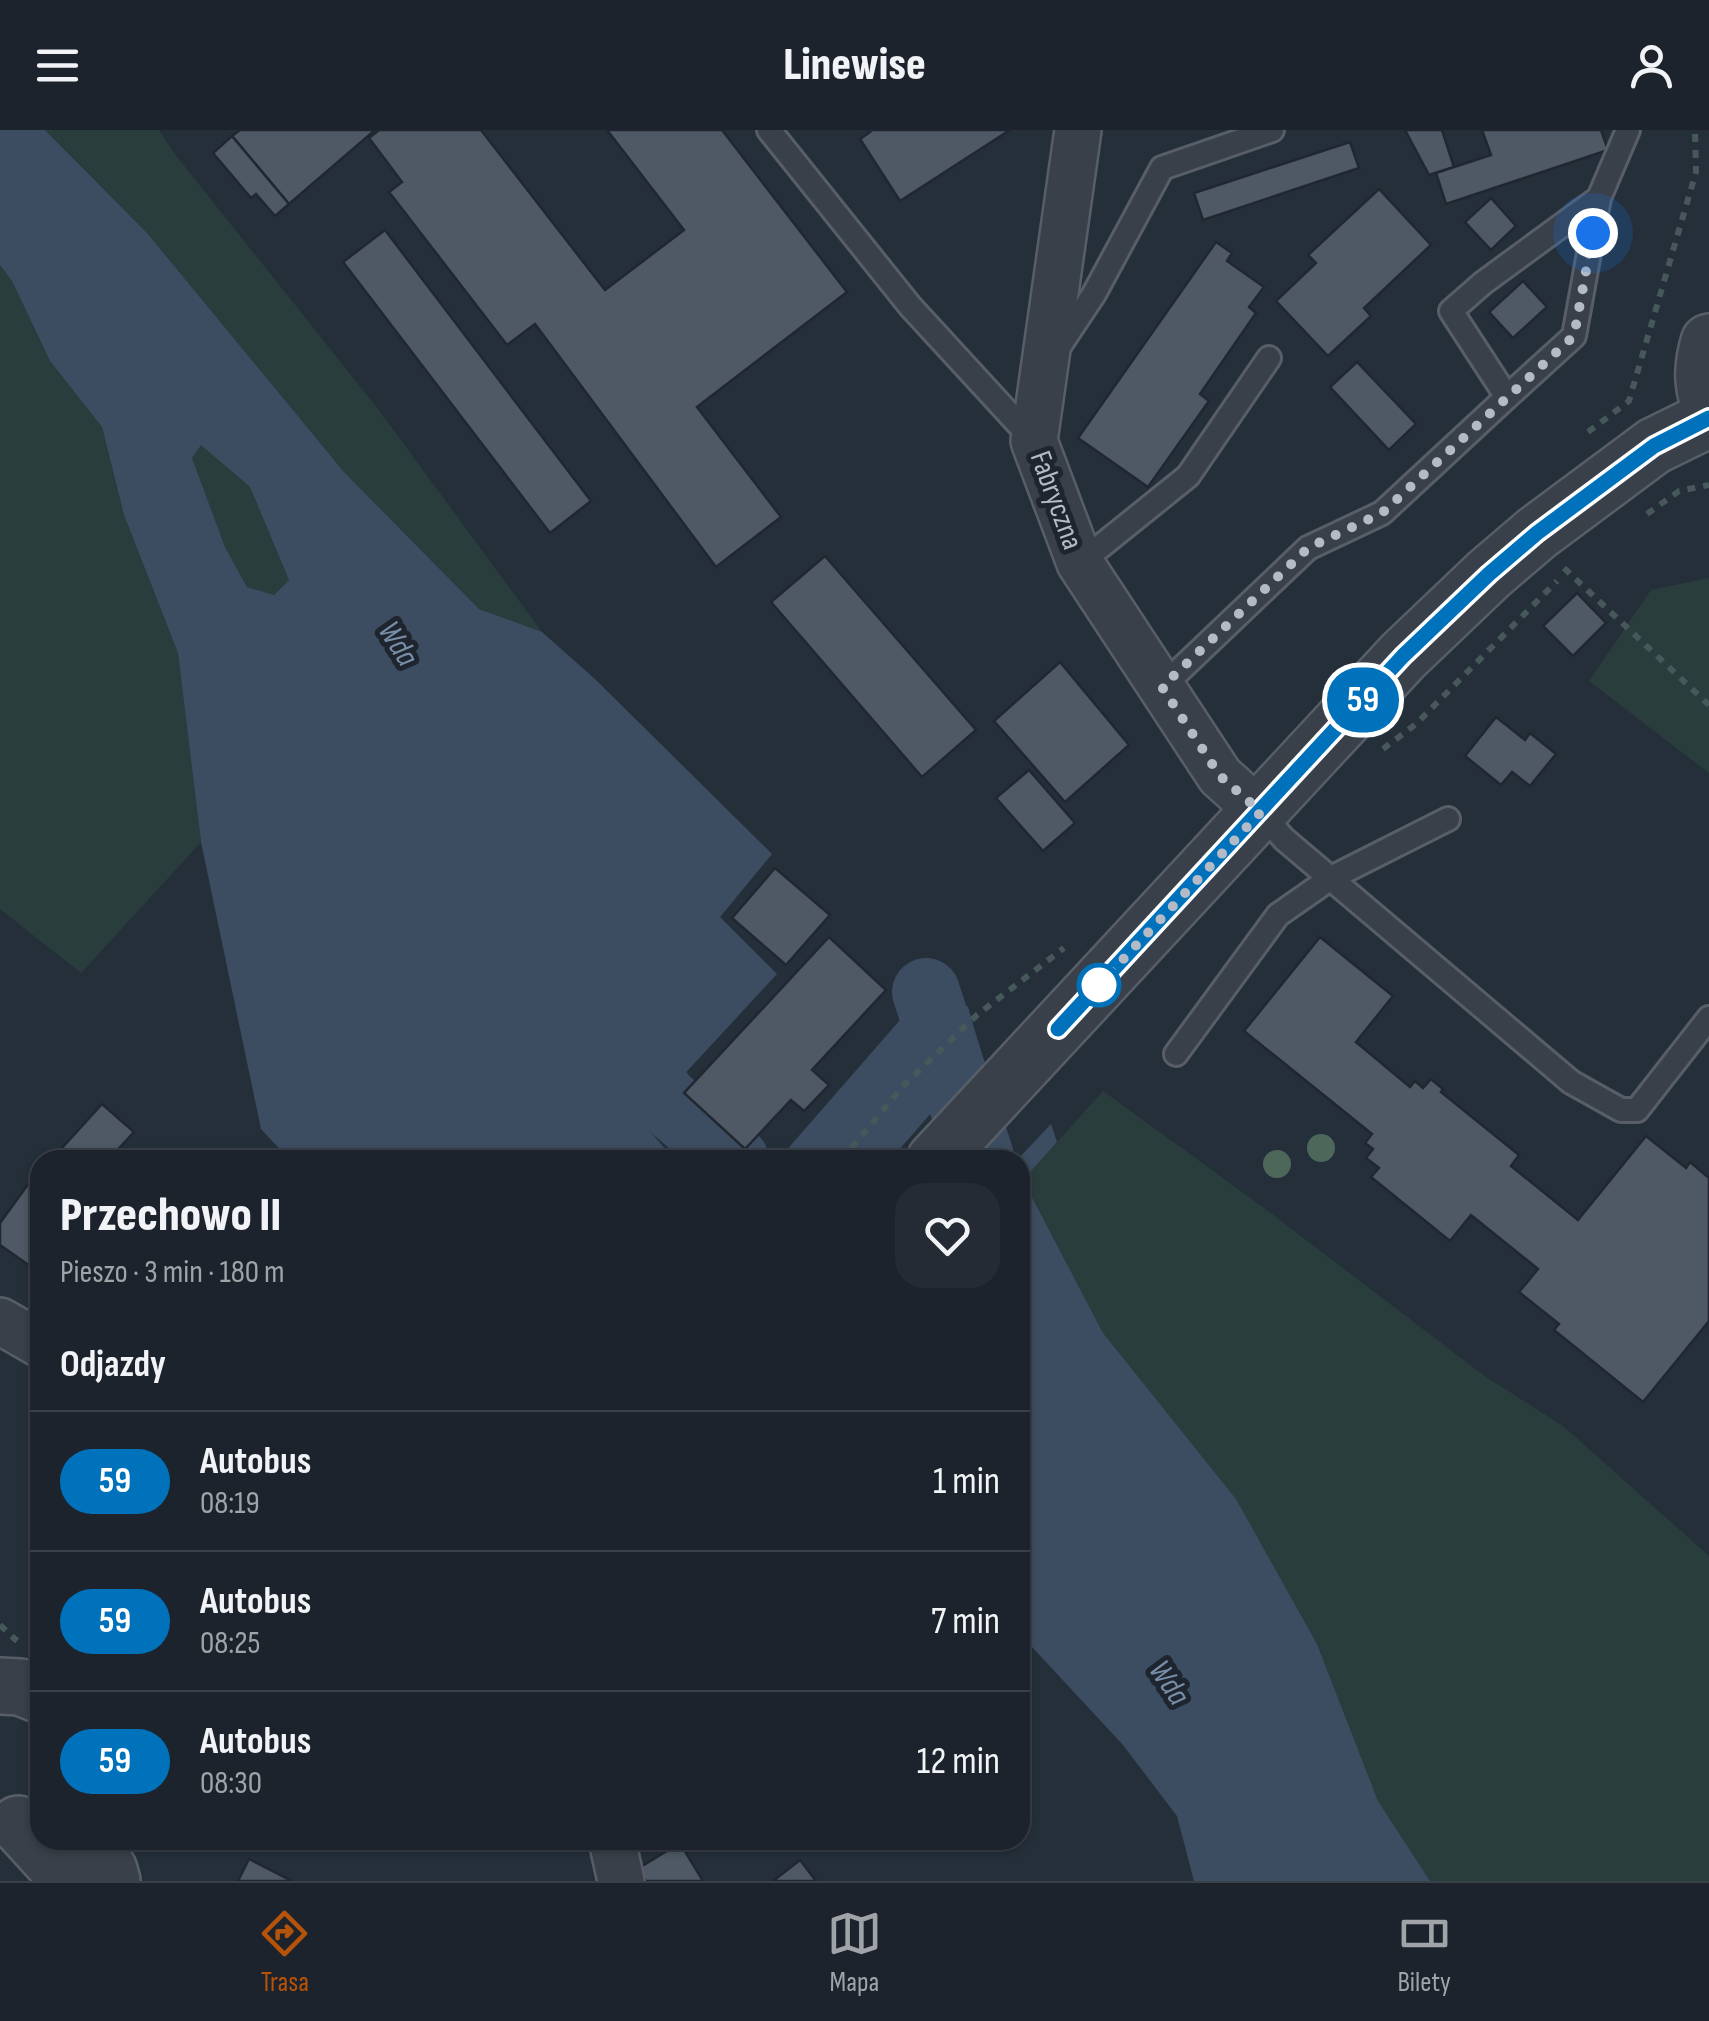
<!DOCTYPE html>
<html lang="pl">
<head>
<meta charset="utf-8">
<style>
  :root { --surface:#1c232c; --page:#252b34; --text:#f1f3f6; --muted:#a0a4a9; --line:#3a4048; --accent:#b45309 }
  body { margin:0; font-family:"Sofia Sans Condensed",sans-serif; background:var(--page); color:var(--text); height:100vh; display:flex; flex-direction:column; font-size:38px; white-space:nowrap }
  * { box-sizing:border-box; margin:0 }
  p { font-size:32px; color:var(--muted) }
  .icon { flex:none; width:55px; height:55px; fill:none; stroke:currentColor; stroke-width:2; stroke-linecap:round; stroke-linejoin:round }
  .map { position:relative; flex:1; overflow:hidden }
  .side { position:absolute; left:30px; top:1020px; width:1000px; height:700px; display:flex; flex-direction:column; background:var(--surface); border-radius:30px; box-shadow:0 2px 8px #0004,0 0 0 2px var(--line) }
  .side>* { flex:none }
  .badge { padding:0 20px; border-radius:32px; font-size:35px; line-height:65px }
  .you { position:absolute; width:50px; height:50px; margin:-25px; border:8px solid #fff; border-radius:50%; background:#1a73e8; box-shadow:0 0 0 15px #1a73e833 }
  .map>.badge { position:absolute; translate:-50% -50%; box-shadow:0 0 0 5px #fff }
  h2 { padding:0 30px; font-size:38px; line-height:90px }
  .round { display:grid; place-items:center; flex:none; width:105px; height:105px; border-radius:30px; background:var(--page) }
  .head { display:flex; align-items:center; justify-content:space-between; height:170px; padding:0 30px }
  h1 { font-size:48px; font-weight:800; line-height:75px }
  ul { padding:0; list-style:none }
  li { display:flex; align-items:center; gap:30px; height:140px; padding:0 30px; border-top:2px solid var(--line) }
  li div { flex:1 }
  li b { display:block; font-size:38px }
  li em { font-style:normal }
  li .badge { min-width:110px; font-weight:700; text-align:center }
  header { display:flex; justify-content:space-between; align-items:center; height:130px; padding:0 30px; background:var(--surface); font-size:45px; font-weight:800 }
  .tab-bar { display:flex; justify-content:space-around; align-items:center; height:140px; border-top:2px solid var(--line); background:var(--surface); font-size:28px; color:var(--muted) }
  .tab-bar a { display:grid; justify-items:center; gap:5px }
  .tab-bar .active { color:var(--accent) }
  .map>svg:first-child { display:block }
</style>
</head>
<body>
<header><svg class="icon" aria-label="menu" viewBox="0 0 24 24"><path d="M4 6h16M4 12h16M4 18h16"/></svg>Linewise<svg class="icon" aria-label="person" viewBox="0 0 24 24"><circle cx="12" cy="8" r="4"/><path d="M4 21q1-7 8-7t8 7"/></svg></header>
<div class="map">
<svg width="1709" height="1751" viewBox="0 0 1709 1751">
  <rect width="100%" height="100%" fill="#252f3a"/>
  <g fill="#2a3d3d">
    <polygon points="45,0 159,0 174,23 378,279 542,502 479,479 344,342 147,103"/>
    <polygon points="0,135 12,151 50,231 102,297 124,385 178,523 201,712 81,843 0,779"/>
    <polygon points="201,314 250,357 289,450 274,465 247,457 225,417 192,328"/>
    <polygon points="1709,448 1709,643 1589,551 1651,460"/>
    <polygon points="1103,961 1260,1075 1486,1247 1563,1296 1709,1426 1709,1751 1430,1751 1378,1671 1317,1514 1236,1369 1103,1203 1023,1050"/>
  </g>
  <g fill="#3d4d61" fill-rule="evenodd">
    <path d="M0,0H45L147,103L344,342L479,479L542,502L596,550L772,724L720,787L777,844L641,991L674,1029L290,1030L261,999L201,712L178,523L124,385L102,297L50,231L12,151L0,135ZM201,315L250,357L289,450L274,465L247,457L225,417L192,328Z"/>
    <polygon points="934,851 968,877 982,925 890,1030 778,1030"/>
    <polygon points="1051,994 1057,1012 1023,1050 1103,1203 1236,1369 1317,1514 1378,1671 1430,1751 1194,1751 1177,1686 1123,1615 1020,1504 1020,1030 1017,1030"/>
  </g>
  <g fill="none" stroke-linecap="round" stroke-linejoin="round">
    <g stroke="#3d4d61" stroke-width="68">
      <polyline points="926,862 981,1030"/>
      <polyline points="611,896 664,969 735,1030"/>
    </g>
  </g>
  <g fill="#4e5965" stroke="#202731" stroke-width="2.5">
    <polygon points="240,0 375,0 289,74 232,6"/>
    <polygon points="379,0 481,0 605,160 684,100 607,0 722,0 847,162 697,277 781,387 716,437 535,194 507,215 389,62 402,52 369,8"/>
    <polygon points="868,0 1010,0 900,71 860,9 870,2"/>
    <polygon points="1405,0 1442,0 1454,37 1429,45"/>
    <polygon points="1482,0 1601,0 1608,20 1446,74 1436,43 1491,25"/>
    <polygon points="232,6 289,74 275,86 256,64 251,68 213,23"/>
    <polygon points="1350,12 1359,38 1203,90 1194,63"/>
    <polygon points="1379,59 1431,115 1364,178 1371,186 1328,226 1276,171 1316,133 1308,125"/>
    <polygon points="1491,68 1516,96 1491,120 1465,92"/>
    <polygon points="385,100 591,371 550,403 343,132"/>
    <polygon points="1216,112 1232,123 1227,131 1264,157 1249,177 1256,183 1200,264 1209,271 1148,357 1078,308"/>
    <polygon points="1523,151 1547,177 1513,208 1489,182"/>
    <polygon points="1357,232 1416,294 1389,320 1330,257"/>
    <polygon points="825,426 976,600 922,647 771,472"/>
    <polygon points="1577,463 1606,493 1573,526 1543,496"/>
    <polygon points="1060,532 1129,615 1065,672 994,591"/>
    <polygon points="1496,587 1525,610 1530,603 1556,624 1530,656 1512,642 1501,655 1465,626"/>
    <polygon points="1029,640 1075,693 1043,721 996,668"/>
    <polygon points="775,738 830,785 786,835 732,788"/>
    <polygon points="829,807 886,860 812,940 829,955 804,981 791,970 745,1019 684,963"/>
    <polygon points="1320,807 1393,866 1356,912 1410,957 1415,951 1423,958 1431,949 1443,959 1441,962 1519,1025 1511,1036 1578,1090 1646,1006 1686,1038 1690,1032 1709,1048 1709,1191 1643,1272 1554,1200 1559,1194 1519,1162 1538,1139 1471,1085 1450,1111 1371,1047 1379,1038 1366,1028 1373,1019 1365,1013 1372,1004 1244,901"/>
    <polygon points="102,974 134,1002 108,1030 55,1030 53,1028"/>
    <polygon points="29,1053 40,1060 40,1129 33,1138 0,1115 0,1093"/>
    <polygon points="680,1713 703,1751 646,1751 639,1738"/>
    <polygon points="249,1729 292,1751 238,1751"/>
    <polygon points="800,1730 816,1751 773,1751"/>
  </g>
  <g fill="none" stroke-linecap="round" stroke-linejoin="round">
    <g stroke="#575e68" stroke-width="28">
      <g id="service">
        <polyline points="769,0 910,176 1034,311"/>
        <polyline points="1599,68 1483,153 1451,181 1507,267 1574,206 1599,68 1628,0"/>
        <polyline points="1058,218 1094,164 1162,38 1272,0"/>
        <polyline points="1080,433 1188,346 1269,228"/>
        <polyline points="1162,557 1308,418 1382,383 1507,267"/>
        <polyline points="1261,683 1284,709 1571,952 1621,980 1637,980 1709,888"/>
        <polyline points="1176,924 1278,785 1331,748 1448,689"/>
      </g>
    </g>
    <g stroke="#575e68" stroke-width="50">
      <g id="minor">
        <polyline points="1078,0 1034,311 1080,433 1220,646 1261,683"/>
        <polyline points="0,1191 40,1214"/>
        <polyline points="612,1710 621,1751"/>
      </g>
    </g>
    <g stroke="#575e68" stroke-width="60">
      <g id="tertiary">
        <path d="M1709,212C1703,233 1701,252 1709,273"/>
        <polyline points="935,1030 1403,526 1489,444 1537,403 1654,316 1709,289"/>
        <polyline points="0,1556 20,1557 40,1565"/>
        <polyline points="18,1694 70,1751"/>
        <polyline points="88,1710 109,1740 112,1751"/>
      </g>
    </g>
    <g stroke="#47585a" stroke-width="6" stroke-dasharray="8 8" stroke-linecap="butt">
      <polyline points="1588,302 1629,271 1696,42 1695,0"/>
      <polyline points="1647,384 1679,361 1709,355"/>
      <polyline points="1564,438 1709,575"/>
      <polyline points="1383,619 1416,594 1557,451"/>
      <polyline points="841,1030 904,955 977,885 1064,818"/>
      <polyline points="0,1495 17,1511"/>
    </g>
    <use href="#service" stroke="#39404a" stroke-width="22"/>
    <use href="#minor" stroke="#39404a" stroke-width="45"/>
    <use href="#tertiary" stroke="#39404a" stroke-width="55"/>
  </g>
  <g fill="#4d675b">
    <circle cx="1321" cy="1018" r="14"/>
    <circle cx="1277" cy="1034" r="14"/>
  </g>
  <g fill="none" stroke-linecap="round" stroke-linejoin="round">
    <g stroke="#fff" stroke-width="22">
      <polyline id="line" points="1058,899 1403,526 1489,444 1537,403 1654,316 1709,288"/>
    </g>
    <use href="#line" stroke="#0072bc" stroke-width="15"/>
    <polyline stroke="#b4bbc6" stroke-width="10" stroke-dasharray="0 18" points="1099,855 1261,682 1220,646 1162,557 1308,418 1382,383 1574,206 1593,103"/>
  </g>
  <circle fill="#fff" stroke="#0072bc" stroke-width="5" cx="1099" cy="855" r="20"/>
  <g text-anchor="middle" stroke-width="10" stroke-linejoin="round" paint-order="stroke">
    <g font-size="30" fill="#b4bbc6" stroke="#1e252f">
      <text transform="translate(1057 370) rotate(70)" y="10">Fabryczna</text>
    </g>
    <g font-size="32" font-style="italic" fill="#788da6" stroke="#1e252f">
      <text transform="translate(399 513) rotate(58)" y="11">Wda</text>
      <text transform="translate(1170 1552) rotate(56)" y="11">Wda</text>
    </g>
  </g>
</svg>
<div class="you" style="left:1593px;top:103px"></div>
<b class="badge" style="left:1363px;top:570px;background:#0072bc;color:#fff">59</b>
<section class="side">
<div class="head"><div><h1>Przechowo II</h1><p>Pieszo · 3 min · 180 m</p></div><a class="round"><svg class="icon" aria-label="heart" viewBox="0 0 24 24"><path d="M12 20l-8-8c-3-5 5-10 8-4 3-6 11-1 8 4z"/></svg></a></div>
<h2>Odjazdy</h2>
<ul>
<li><span class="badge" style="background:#0072bc;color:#fff">59</span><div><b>Autobus</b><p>08:19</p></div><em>1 min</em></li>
<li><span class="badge" style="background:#0072bc;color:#fff">59</span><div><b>Autobus</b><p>08:25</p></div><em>7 min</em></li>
<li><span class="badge" style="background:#0072bc;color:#fff">59</span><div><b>Autobus</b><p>08:30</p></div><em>12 min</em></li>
</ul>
</section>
</div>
<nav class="tab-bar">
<a class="active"><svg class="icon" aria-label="directions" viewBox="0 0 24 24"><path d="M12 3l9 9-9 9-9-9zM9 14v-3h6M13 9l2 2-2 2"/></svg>Trasa</a>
<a><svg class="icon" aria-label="map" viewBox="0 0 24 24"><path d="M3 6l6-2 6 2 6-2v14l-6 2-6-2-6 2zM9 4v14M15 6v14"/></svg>Mapa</a>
<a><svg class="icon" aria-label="tickets" viewBox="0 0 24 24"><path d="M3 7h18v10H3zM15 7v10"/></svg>Bilety</a>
</nav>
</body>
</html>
